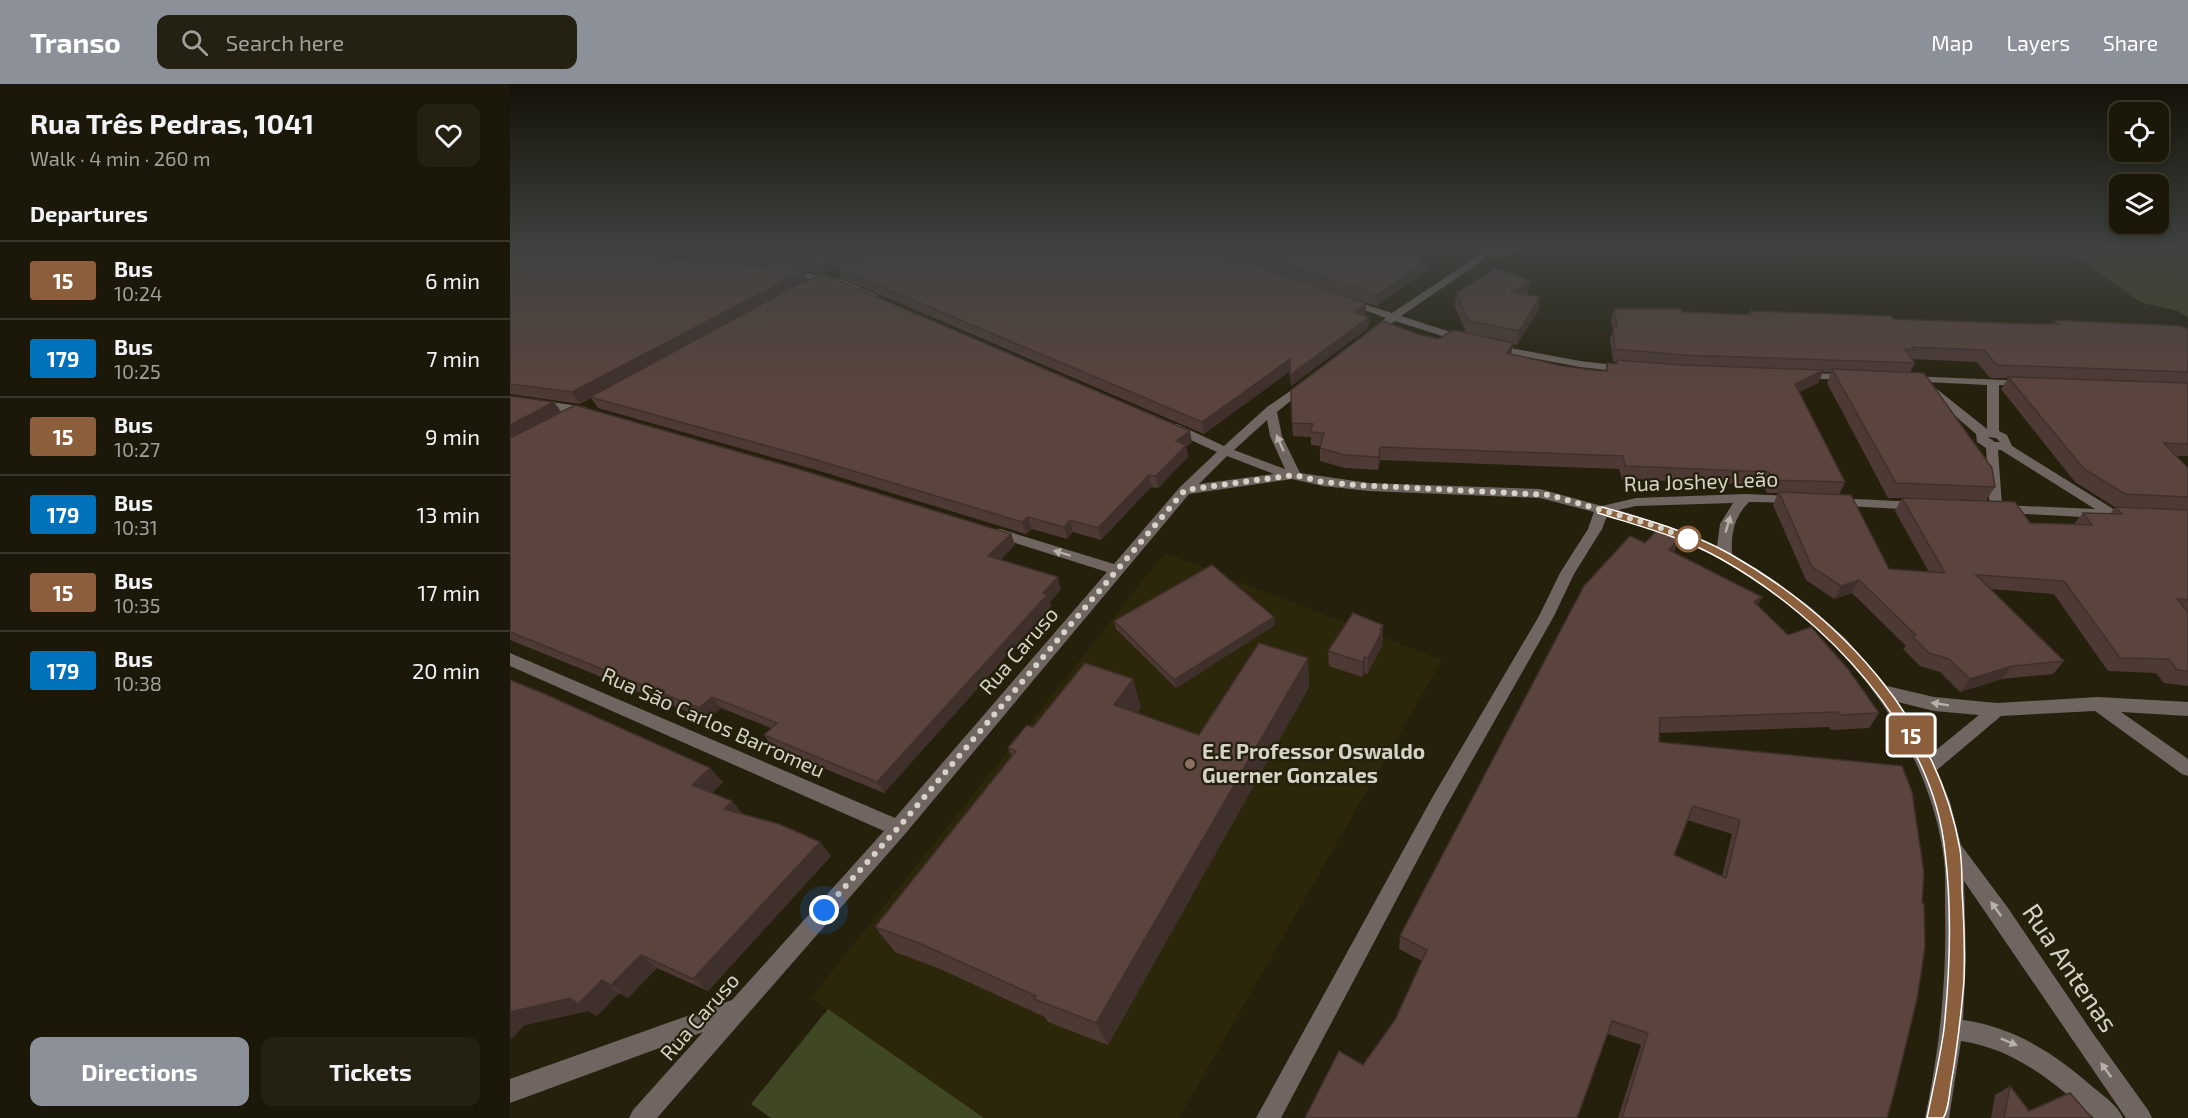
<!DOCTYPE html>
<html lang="en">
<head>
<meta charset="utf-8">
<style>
  :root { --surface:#1b1809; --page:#242112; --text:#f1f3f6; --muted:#a0a09c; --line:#39372a; --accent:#8c9099 }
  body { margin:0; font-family:"Exo 2",sans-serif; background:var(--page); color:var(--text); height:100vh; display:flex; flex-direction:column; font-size:22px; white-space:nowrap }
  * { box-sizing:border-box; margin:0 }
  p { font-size:20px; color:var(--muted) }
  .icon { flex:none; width:33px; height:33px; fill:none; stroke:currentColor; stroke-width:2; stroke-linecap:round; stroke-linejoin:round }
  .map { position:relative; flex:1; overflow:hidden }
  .side { display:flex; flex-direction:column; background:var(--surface); width:510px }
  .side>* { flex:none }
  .badge { padding:0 12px; border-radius:4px; font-size:21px; line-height:39px }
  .fabs { position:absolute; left:1599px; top:18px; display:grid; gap:12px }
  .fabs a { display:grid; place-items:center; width:60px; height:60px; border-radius:12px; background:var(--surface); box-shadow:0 3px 9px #0003,0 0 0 2px var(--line); font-size:30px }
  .you { position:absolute; width:30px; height:30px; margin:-15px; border:4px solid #fff; border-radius:50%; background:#1a73e8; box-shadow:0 0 0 9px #1a73e833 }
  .map>.badge { position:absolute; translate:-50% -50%; box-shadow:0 0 0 3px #fff }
  h2 { padding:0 30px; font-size:22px; line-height:54px }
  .round { display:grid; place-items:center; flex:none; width:63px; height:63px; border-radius:12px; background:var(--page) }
  .headline { display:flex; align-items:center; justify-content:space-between; height:102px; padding:0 30px }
  h1 { font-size:28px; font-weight:700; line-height:45px }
  .primary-button { display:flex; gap:12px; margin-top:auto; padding:12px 30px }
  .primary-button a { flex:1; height:69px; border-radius:12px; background:var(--accent); color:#fff; font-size:24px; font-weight:700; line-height:69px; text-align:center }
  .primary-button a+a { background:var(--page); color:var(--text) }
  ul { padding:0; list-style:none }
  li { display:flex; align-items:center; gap:18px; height:78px; padding:0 30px; border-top:2px solid var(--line) }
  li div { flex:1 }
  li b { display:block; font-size:22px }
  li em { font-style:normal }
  li .badge { min-width:66px; font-weight:700; text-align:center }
  header { display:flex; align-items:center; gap:36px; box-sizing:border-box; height:84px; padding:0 30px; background:var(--accent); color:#fff }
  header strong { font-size:28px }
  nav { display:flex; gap:33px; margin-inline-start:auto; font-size:21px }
  .search { width:420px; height:54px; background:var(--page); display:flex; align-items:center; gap:15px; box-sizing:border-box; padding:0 21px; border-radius:12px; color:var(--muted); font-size:22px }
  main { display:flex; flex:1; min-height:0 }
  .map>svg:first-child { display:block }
</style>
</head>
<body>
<header>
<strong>Transo</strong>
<div class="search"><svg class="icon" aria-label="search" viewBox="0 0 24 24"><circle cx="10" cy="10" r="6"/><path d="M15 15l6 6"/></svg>Search here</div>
<nav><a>Map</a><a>Layers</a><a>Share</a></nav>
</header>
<main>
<section class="side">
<div class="headline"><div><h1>Rua Três Pedras, 1041</h1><p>Walk · 4 min · 260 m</p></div><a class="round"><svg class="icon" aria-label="heart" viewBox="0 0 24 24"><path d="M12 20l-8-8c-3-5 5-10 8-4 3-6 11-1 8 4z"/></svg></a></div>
<h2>Departures</h2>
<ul>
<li><span class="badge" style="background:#8b5e3c;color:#fff">15</span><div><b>Bus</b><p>10:24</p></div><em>6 min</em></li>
<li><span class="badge" style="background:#0072bc;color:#fff">179</span><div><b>Bus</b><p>10:25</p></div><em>7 min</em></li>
<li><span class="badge" style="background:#8b5e3c;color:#fff">15</span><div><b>Bus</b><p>10:27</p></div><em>9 min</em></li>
<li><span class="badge" style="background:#0072bc;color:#fff">179</span><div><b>Bus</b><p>10:31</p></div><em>13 min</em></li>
<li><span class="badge" style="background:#8b5e3c;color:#fff">15</span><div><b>Bus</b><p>10:35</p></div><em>17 min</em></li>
<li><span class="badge" style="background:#0072bc;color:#fff">179</span><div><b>Bus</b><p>10:38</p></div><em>20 min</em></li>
</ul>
<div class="primary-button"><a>Directions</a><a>Tickets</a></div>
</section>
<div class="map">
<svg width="1678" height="1034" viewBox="0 0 1678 1034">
  <rect width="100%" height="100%" fill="#24200c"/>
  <polygon fill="#2c260a" points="655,469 932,576 669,1034 474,1034 301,914"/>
  <g fill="#3f4725">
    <polygon points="1555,164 1678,164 1678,234 1668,227 1630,218"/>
    <polygon points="318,925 474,1034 261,1034 241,1020"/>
  </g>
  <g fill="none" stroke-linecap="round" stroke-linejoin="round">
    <g fill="#706561" fill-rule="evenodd">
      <polygon points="973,164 982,164 969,179 891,232 959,254 959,258 951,258 885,237 865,252 857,252 857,248 876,234 833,218 838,215 882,229 963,175"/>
      <polygon points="1001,164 1020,164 984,174 979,171"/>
      <polygon points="274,186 331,195 369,212 364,215 326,200 271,191 269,189"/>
      <polygon points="984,261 1070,277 1114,282 1120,285 1114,288 1070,283 980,266 980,262"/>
      <polygon points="1291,289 1339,290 1345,293 1339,296 1287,294 1287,290"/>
      <path d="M1399,292L1520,297L1522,299L1516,302L1489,301V347L1497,351L1502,362L1605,426L1607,429L1605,432L1591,434L1480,428L1476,364L1467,358L1466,350L1413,304L1415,302H1423L1477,345V301L1395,297V293ZM1478,353L1486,354L1490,358H1485ZM1488,366H1491L1585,425L1492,421Z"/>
      <path d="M796,296L802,299L800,301L767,328L772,352L790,389L859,399L1030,405L1092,422L1126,414L1236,410L1285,412L1292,416L1290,419L1239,418C1224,433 1221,449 1222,470L1261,494L1299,522L1335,554L1377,602L1424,613L1487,619L1588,613L1678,618V632L1611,628L1678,675V692L1672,690L1585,627L1491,632L1427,686L1440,718L1451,761L1498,824L1582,948L1638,1026L1642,1034H1616L1454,797L1456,874L1453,936C1504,943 1546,970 1584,1004C1595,1013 1607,1021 1613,1034H1584C1544,998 1505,965 1451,957L1439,1034H1415C1430,964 1437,894 1435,823C1435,805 1436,786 1433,768C1413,638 1311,524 1194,467C1163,452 1130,442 1097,432L1092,445L1064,490L1044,532L934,726L771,1034H746L922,714L1029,532L1050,489L1078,445L1084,428L1030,414L859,407L813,402L782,395L679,410L395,750L147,1034H119L123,1026L193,948L0,1019V995L222,916L374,747L0,582V569L385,734L597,488L480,451L478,448L480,445H490L604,480L670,403L707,368L659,346V340H667L714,362L757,323ZM757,336L760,352L775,385L724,366ZM717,372L764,390L689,400ZM1223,419L1210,440L1207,462L1158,442L1108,426L1126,422ZM1388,618L1424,627L1469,631L1420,671Z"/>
      <polygon points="0,312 76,323 82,327 76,331 0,320"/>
      <polygon points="1324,414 1408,418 1415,422 1408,426 1319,421 1317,418 1319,415"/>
    </g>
  </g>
  <g fill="#4e3a35" fill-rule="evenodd">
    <polygon points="0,164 281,186 92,164 696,164 856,230 854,231 859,233 858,244 781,302 780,287 694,350 331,194 327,184 315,190 293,187 297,197 682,358 676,363 678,373 648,404 641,403 591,456 563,448 557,455 522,445 516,450 303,385 88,324 81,314 70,320 0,310"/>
    <polygon points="696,164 926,164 913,173 919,175 918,185 867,222"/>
    <path d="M946,209L1018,210L1017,211L1030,213L1028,227L1007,261L1003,260L1001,270L1052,282L1083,286L1095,287L1097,279L1106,280V278L1103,277L1100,255L1103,245L1101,237L1104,225L1239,230L1240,227L1383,235L1523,240H1542L1544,236L1678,245V372H1666L1678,384V602L1654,599L1646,589L1598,587L1544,510L1481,505L1554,577L1543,590L1492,595L1450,608L1430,588L1410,582L1393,565L1396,562L1342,509L1324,515L1296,496L1263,421L1268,409H1257L1253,401L1112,395L1109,385L870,376L868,386L835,384L810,377V362L801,361V353L783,352L782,339L907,250L929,255L955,249V246L945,223ZM1402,275L1467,278L1480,294H1498L1491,305L1565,398L1605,423L1600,430L1573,429L1564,440L1520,439L1476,417L1485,403L1400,288L1405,279ZM1313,288H1321L1317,299L1378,414H1392L1385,427L1419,488L1379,485L1329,411L1335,398L1289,308L1308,299Z"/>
    <polygon points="0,312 44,318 51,328 501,450 505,461 491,475 551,505 540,518 541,522 374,709 262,663 254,651 261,644 211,624 198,636 0,556"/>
    <path d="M1168,455L1164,469L1252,513L1248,521L1278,551L1369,629L1359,644L1321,646L1319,643L1149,649V658L1392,682L1377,1034H1108L1131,961L1098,950L853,981L885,936L912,877L889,865L890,852L1135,459ZM1177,736L1222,750L1212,792L1164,771Z"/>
    <polygon points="764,533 765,541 666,604 606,545 604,537"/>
    <polygon points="873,541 872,562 857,590 855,589 852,593 819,582 818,567"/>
    <polygon points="798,574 799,603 598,961 538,938 535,933 428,884 385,868 365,843 502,673 498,664 523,643 631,623 627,629 689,651"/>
    <polygon points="0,596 213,698 202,709 233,730 321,772 198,907 147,884 118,914 109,909 87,932 78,927 15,941"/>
    <polygon points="1500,1002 1519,1027 1582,1034 1481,1034 1485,1011"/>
  </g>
  <g fill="#40302b">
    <polygon points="343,164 369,164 315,190 310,179"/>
    <polygon points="911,164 926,164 902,181 902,170"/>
    <polygon points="919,175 918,185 867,222 867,211"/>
    <polygon points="293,187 298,197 70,320 62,308"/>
    <polygon points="1020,196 1018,210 1000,222 1001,208"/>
    <polygon points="1030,213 1028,227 1007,261 1009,247"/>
    <polygon points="856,219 856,230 844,238 844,228"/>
    <polygon points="859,233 858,244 781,302 780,291"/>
    <polygon points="1003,259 1001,271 997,269"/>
    <polygon points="780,275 780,287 694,350 692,338"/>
    <polygon points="1314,286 1308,299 1280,313 1285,300"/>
    <polygon points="44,318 52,329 0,357 0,341"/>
    <polygon points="680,347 682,358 676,363 678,373 648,404 646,392 666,357"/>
    <polygon points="870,363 870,376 868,386 869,373"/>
    <polygon points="639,391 641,403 591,456 588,444"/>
    <polygon points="518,433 522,445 516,450 512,438"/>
    <polygon points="560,436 563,448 557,455 554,443"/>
    <polygon points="501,450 505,461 483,483 478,472"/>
    <polygon points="1168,455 1163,470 1159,466"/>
    <polygon points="548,493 551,505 540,518 541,522 374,709 367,698"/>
    <polygon points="1349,496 1342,509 1324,515 1331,502"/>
    <polygon points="1252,513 1245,528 1244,518"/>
    <polygon points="764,533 765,541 666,604 664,596"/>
    <polygon points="873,541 872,562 857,590 858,574 870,546"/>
    <polygon points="855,573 855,589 852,593 852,578"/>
    <polygon points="798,574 799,603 598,961 586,939"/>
    <polygon points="1502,582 1492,595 1450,608 1460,595"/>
    <polygon points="623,595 631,623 612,649 604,621"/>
    <polygon points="202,613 211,624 198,636 189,624"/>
    <polygon points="200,684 213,698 195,715 182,701"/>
    <polygon points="222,717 234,731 214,725"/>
    <polygon points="310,758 321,772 198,907 183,895"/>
    <polygon points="131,871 147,884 118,914 101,901"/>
    <polygon points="92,896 109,909 87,932 68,920"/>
    <polygon points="60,914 78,927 15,941 0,956 0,928"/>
  </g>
  <g fill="#5b443e" stroke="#40302b" stroke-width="1.5" fill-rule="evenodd">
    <polygon points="0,164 77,164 293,187 62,308 0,300"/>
    <polygon points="175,164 343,164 310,179"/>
    <polygon points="367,164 696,164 856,219 844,228 859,233 780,291 780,275 692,338 327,184"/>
    <polygon points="726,164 911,164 902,170 919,175 867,211"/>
    <polygon points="986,184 1020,196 1001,208 1030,213 1009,247 956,236 958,235 946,209"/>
    <polygon points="313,190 680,347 666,357 676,361 646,392 639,391 588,444 560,436 554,443 518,433 512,438 297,373 80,313 285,202"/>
    <polygon points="1104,225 1171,225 1173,228 1242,231 1240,227 1324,230 1381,232 1383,235 1523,240 1549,240 1544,236 1671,242 1678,245 1678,288 1487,281 1474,266 1403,263 1405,266 1395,265 1405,279 1172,271 1105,265 1103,243 1107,243"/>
    <polygon points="873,237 907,250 929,255 943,246 1003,259 997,269 1052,282 1083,286 1097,287 1097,279 1107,280 1107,276 1171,281 1314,286 1285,300 1335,398 1262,396 1259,388 1115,382 1113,372 870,363 869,373 835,371 810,364 814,349 800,348 803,340 782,339 781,306"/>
    <polygon points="1322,285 1414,289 1482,384 1485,403 1386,399"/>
    <polygon points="1498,293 1678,299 1678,360 1654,359 1678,384 1678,413 1615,410 1574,385"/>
    <polygon points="0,312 44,318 0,341"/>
    <polygon points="65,321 285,384 501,450 478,472 548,493 533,509 537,511 367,698 254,651 267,639 202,613 189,624 0,548 0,354"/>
    <polygon points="1269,408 1341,411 1379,485 1435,489 1392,414 1505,418 1520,439 1582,441 1573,429 1612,430 1605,423 1678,426 1678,516 1667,515 1678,528 1678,587 1667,586 1659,575 1610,574 1554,497 1466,491 1554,577 1502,582 1460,595 1439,575 1419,569 1402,552 1406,551 1349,496 1331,502 1302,483"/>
    <path d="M1147,446L1168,455L1159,466L1252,513L1244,518L1278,551L1301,543L1338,585L1369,629L1330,631L1328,628L1150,634L1149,658L1392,682L1402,708L1414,789L1412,819L1414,820L1415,863L1407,915L1383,1013L1377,1034H1112L1138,949L1102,937L1067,1034H795L829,967L853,981L885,936L917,866L890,852L1074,502L1120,452L1135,459ZM1183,722L1230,736L1216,794L1164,771Z"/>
    <polygon points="702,481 764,533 664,596 604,537"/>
    <polygon points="843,529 873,541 870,546 872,547 858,574 855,573 852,578 818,567"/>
    <polygon points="749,559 798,574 586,939 524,915 526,912 409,859 365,843 506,667 498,664 517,641 523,643 575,579 623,595 604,621 689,651"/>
    <polygon points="0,596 37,611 200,684 182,701 222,717 214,725 269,740 310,758 183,895 131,871 101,901 92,896 68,920 60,914 0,928"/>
    <polygon points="1500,1002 1519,1027 1560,1009 1582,1034 1494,1034"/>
  </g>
  <defs><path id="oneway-solid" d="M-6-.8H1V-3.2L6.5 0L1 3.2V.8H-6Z" transform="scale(1.5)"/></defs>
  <g fill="#b7b1a8">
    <use href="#oneway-solid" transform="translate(770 359) rotate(-114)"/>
    <use href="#oneway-solid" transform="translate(1218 440) rotate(-74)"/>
    <use href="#oneway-solid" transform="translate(552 469) rotate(-163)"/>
    <use href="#oneway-solid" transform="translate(1430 620) rotate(-171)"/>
    <use href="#oneway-solid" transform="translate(1486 825) rotate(-126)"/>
    <use href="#oneway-solid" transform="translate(1499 958) rotate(23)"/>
    <use href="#oneway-solid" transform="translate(1596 986) rotate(-126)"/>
  </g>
  <linearGradient id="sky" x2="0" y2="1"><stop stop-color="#141207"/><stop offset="0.53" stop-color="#3f4240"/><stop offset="1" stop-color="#3f4240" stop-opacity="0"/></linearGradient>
  <rect width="1678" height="309" fill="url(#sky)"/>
  <path fill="#8b5e3c" stroke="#fff" stroke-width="1.5" d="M1092,423C1135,435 1181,448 1220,470C1331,533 1427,636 1450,765C1452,778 1452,793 1452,806C1454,836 1455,866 1454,897C1451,932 1447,966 1441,1000C1439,1014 1438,1028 1433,1034H1417C1423,1004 1430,974 1434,945C1440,887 1442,825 1435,768C1423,645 1314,533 1211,475C1173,453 1129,442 1088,429V424Z"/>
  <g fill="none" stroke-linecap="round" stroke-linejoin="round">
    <polyline stroke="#d5d2c6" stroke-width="6" stroke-dasharray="0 10.8" points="314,826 388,744 675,406 784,391 813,398 846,401 1040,411 1146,442 1178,455"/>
  </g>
  <circle fill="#fff" stroke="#8b5e3c" stroke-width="3" cx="1178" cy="455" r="12"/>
  <circle fill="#8d6e63" stroke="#24200c" stroke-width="2" cx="680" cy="680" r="6"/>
  <g text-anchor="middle" stroke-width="4.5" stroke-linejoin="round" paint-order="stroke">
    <g font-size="21" fill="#d5d2c6" stroke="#24200c">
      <text transform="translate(1191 398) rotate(-2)" y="7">Rua Joshey Leão</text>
      <text transform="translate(509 567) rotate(-49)" y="7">Rua Caruso</text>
      <text transform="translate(203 639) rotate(24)" y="7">Rua São Carlos Barromeu</text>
      <text transform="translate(190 933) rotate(-49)" y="7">Rua Caruso</text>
    </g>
    <g font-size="21" font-weight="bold" fill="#d5d2c6" stroke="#24200c" text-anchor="start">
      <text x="692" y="675">E.E Professor Oswaldo<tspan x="692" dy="24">Guerner Gonzales</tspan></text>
    </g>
    <g font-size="26" fill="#d5d2c6" stroke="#24200c">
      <text transform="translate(1560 884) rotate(56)" y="9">Rua Antenas</text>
    </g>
  </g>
</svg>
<div class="fabs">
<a><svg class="icon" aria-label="locate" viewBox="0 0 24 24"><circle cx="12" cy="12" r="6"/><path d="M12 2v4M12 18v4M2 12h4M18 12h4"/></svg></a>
<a><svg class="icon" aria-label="layers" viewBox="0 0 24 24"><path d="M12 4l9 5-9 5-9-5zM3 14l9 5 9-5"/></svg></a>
</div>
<div class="you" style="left:314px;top:826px"></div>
<b class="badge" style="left:1401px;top:651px;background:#8b5e3c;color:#fff">15</b>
</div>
</main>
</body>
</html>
